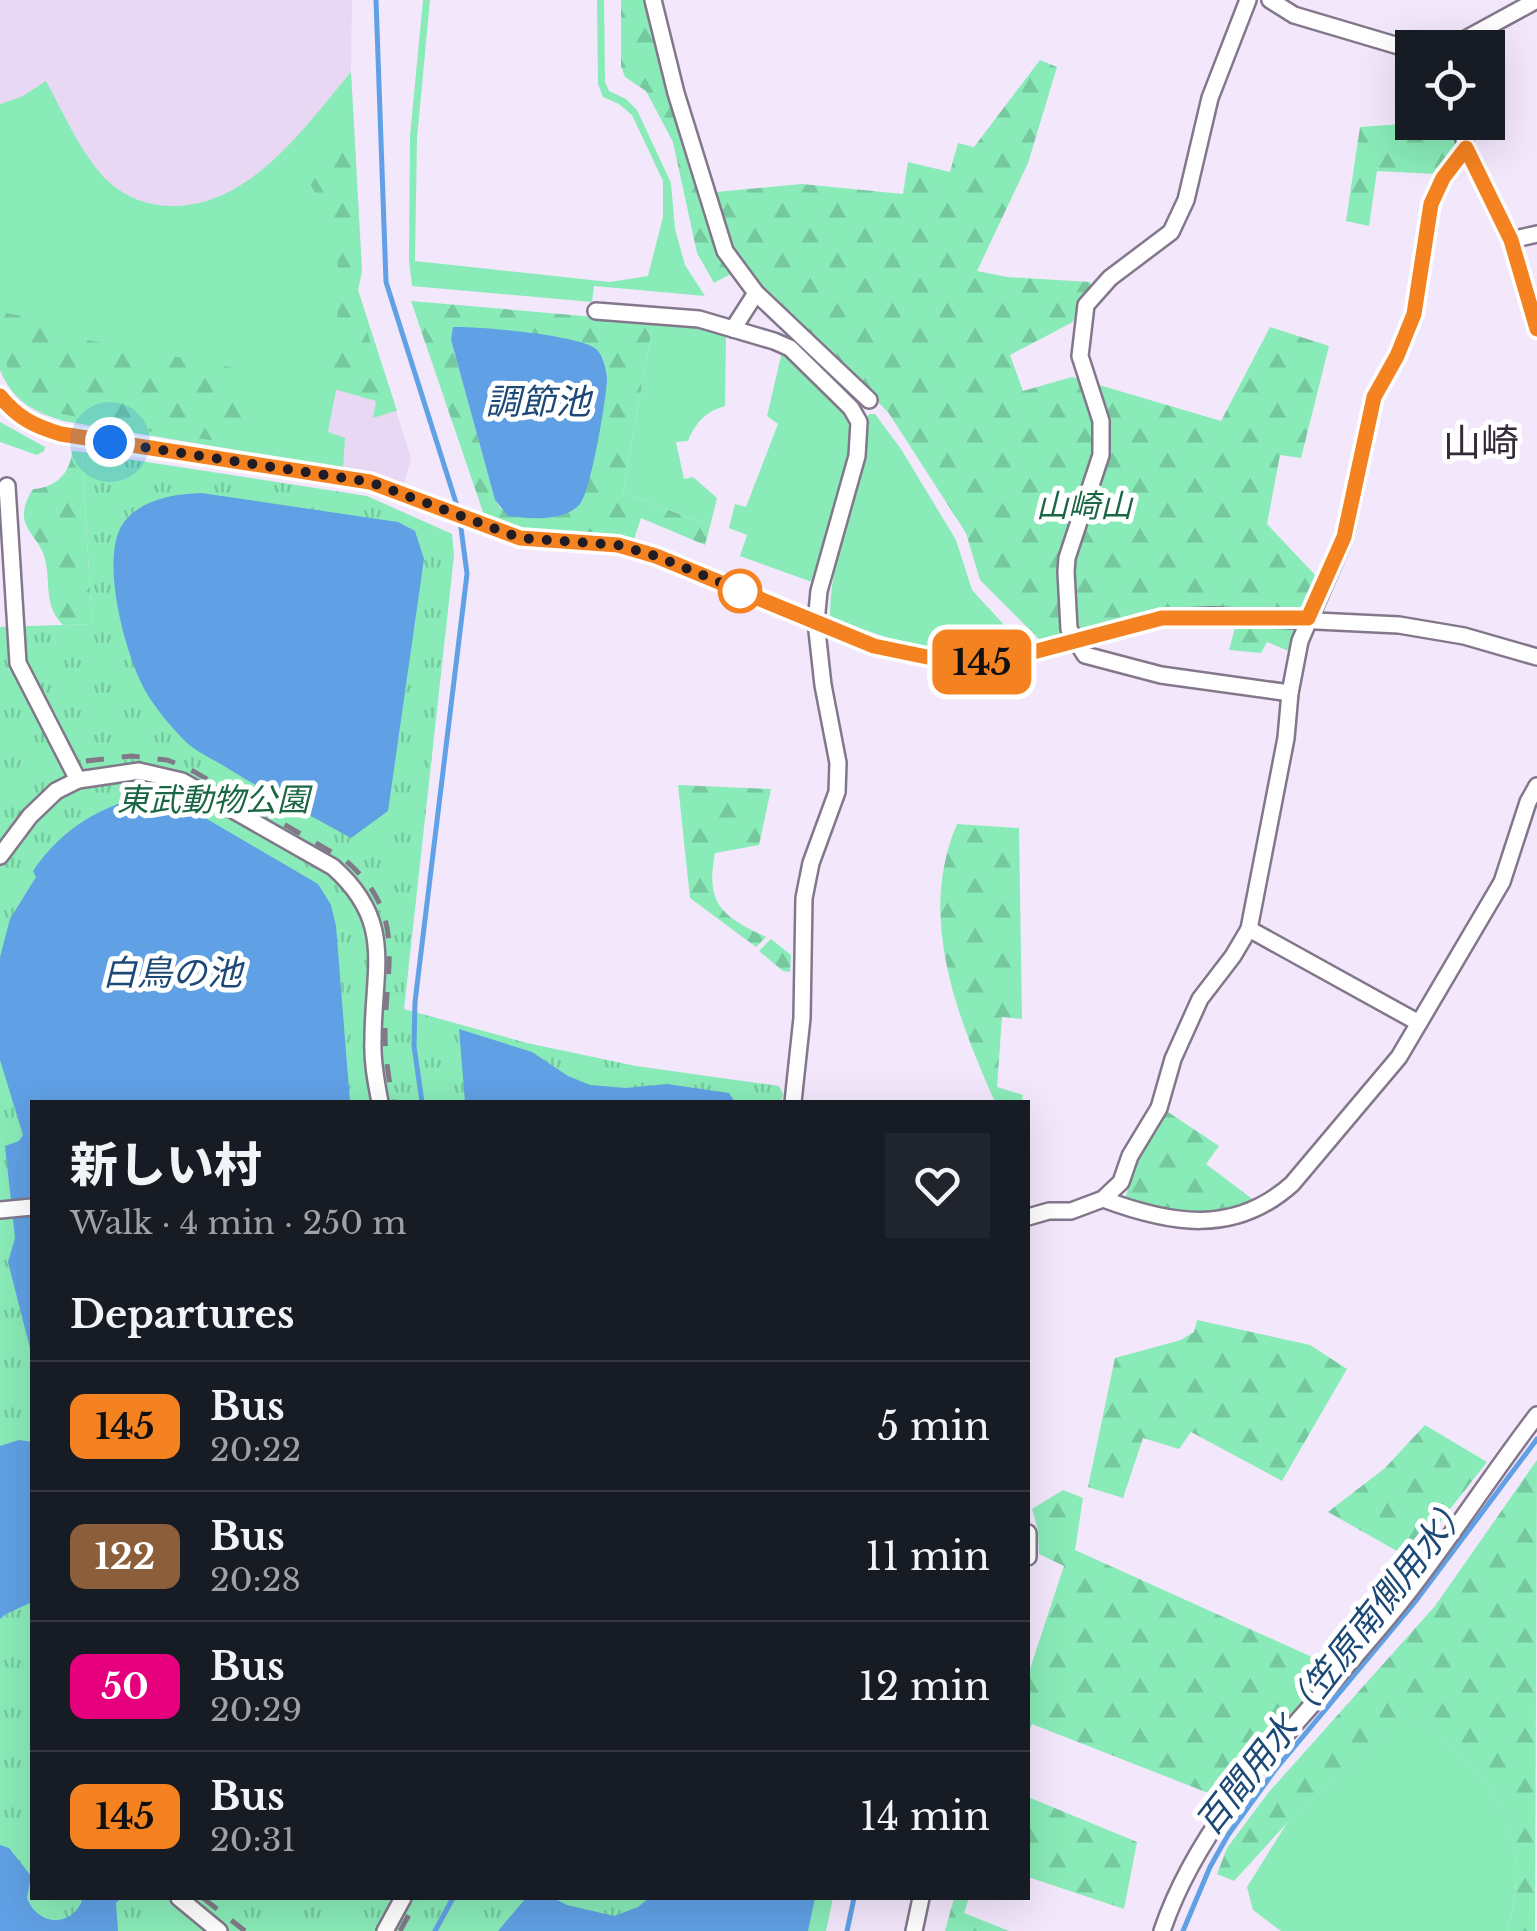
<!DOCTYPE html>
<html lang="en">
<head>
<meta charset="utf-8">
<style>
  :root { --surface:#171b24; --page:#20242c; --text:#f1f3f6; --muted:#9ea1a6; --line:#363941 }
  body { margin:0; font-family:"Libre Baskerville","Noto Sans JP",serif; background:var(--page); color:var(--text); height:100vh; display:flex; flex-direction:column; font-size:38px; white-space:nowrap }
  * { box-sizing:border-box; margin:0 }
  p { font-size:32px; color:var(--muted) }
  .icon { flex:none; width:55px; height:55px; fill:none; stroke:currentColor; stroke-width:2; stroke-linecap:round; stroke-linejoin:round }
  .map { position:relative; flex:1; overflow:hidden }
  .sheet { position:absolute; left:30px; top:1100px; width:1000px; height:800px; display:flex; flex-direction:column; background:var(--surface); border-radius:0px; box-shadow:0 10px 40px #0002 }
  .sheet>* { flex:none }
  .badge { padding:0 20px; border-radius:15px; font-size:35px; line-height:65px }
  .fabs { position:absolute; left:1395px; top:30px; display:grid; gap:20px }
  .fabs a { display:grid; place-items:center; width:110px; height:110px; border-radius:0px; background:var(--surface); box-shadow:0 10px 40px #0002; font-size:50px }
  .you { position:absolute; width:50px; height:50px; margin:-25px; border:8px solid #fff; border-radius:50%; background:#1a73e8; box-shadow:0 0 0 15px #1a73e833 }
  .map>.badge { position:absolute; translate:-50% -50%; box-shadow:0 0 0 5px #fff }
  h2 { padding:0 40px; font-size:38px; line-height:90px }
  .round { display:grid; place-items:center; flex:none; width:105px; height:105px; border-radius:0px; background:var(--page) }
  .summary { display:flex; align-items:center; justify-content:space-between; height:170px; padding:0 40px }
  h1 { font-size:48px; font-weight:800; line-height:75px }
  ul { padding:0; list-style:none }
  li { display:flex; align-items:center; gap:30px; height:130px; padding:0 40px; border-top:2px solid var(--line) }
  li div { flex:1 }
  li b { display:block; font-size:38px }
  li em { font-style:normal }
  li .badge { min-width:110px; font-weight:700; text-align:center }
  .map>svg:first-child { display:block }
</style>
</head>
<body>
<div class="map">
<svg width="1537" height="1931" viewBox="0 0 1537 1931">
  <defs>
    <pattern id="forest-firs" width="22" height="20" patternUnits="userSpaceOnUse" patternTransform="scale(2.5)"><rect width="22" height="20" fill="#89ebb8"/><path d="M5 1l3.5 6h-7zM16 11l3.5 6h-7z" fill="#76c99e"/></pattern>
    <pattern id="park-tufts" width="24" height="20" patternUnits="userSpaceOnUse" patternTransform="scale(2.5)"><rect width="24" height="20" fill="#89ebb8"/><path d="M3 7l-1-3M5 7V3M7 7l1-3M15 17l-1-3M17 17v-4M19 17l1-3" fill="none" stroke="#76c99e"/></pattern>
  </defs>
  <rect width="100%" height="100%" fill="#f3e7fc"/>
  <polygon fill="#e9d8f4" points="0,0 352,0 351,72 362,271 358,290 411,458 404,485 374,473 64,421 38,413 17,399 0,370"/>
  <g fill="#89ebb8">
    <polygon points="423,0 430,0 417,138 415,261 610,282 648,276 663,217 663,181 632,115 619,104 603,97 598,84 597,0 604,0 605,82 609,91 626,99 637,110 671,183 675,229 685,265 705,296 594,286 592,302 412,286 409,260 410,136"/>
    <path d="M351,72L362,271L358,290L397,411L392,412L381,395L337,385L328,432L345,438L343,468L64,421C34,412 12,400 0,370V104L21,97L46,81C63,112 78,148 102,175C120,195 143,205 170,206C250,208 305,126 351,72Z"/>
    <path d="M653,322L699,326L726,333L725,406C705,412 696,422 688,441L676,442L684,479L693,477L717,498L710,526L623,492Z"/>
    <polygon points="782,352 846,414 851,434 850,451 812,582 740,556 747,535 729,528 735,504 746,507 778,424 767,416"/>
    <path d="M869,414H875L901,449L956,540L972,590L1018,640V647C952,660 890,642 830,616C830,562 852,513 864,461C867,446 862,427 869,414Z"/>
    <polygon points="0,422 45,447 44,451 37,455 0,442"/>
    <path d="M1404,1713C1489,1762 1537,1829 1507,1931H1281L1253,1910L1247,1887L1287,1823Z"/>
  </g>
  <g fill="url(#forest-firs)" fill-rule="evenodd">
    <polygon points="621,0 647,0 652,34 715,248 731,274 714,283 697,253 673,142 646,91 625,77 621,66"/>
    <polygon points="1040,60 1057,67 1028,163 977,271 1007,277 1090,282 1093,288 1078,307 1073,322 1010,355 1023,391 1072,377 1221,421 1270,327 1329,346 1301,458 1280,455 1267,524 1316,576 1307,605 1301,610 1209,607 1167,609 1050,644 1039,639 980,580 966,533 888,412 761,288 740,260 728,236 716,192 802,184 903,194 908,162 950,172 958,143 974,147"/>
    <path d="M350,116L359,272L355,292L392,412L373,418L376,401L327,387C341,305 352,242 301,170Z"/>
    <polygon points="1417,123 1452,123 1457,145 1436,174 1377,171 1369,226 1346,221 1360,127"/>
    <path d="M411,301L653,322L623,492L710,526L705,545L641,518L634,539L615,534L519,530L485,518ZM451,340L603,358L607,375L601,424L501,509L495,500Z"/>
    <path d="M2,312L67,325L87,340L251,371L238,444C185,436 130,430 77,417C65,414 50,413 40,407C5,388 0,348 2,312Z"/>
    <path d="M72,451L82,452L92,624L63,625C45,607 50,587 46,564C42,533 8,529 33,489C55,488 71,473 72,451Z"/>
    <polygon points="1236,624 1291,625 1295,631 1291,652 1267,642 1261,653 1229,650"/>
    <path d="M678,785L771,789L759,845L715,853C705,904 722,916 766,937L756,947L690,898Z"/>
    <path d="M957,824L1019,828L1022,1019L1002,1017L997,1087L1023,1095L1022,1102H995C957,1016 917,917 957,824Z"/>
    <polygon points="771,939 791,955 790,972 783,971 759,951"/>
    <path d="M1165,1110L1219,1146L1206,1164L1255,1201C1203,1214 1177,1222 1125,1199L1138,1154Z"/>
    <polygon points="1197,1320 1310,1345 1347,1369 1282,1481 1191,1432 1179,1449 1143,1438 1123,1498 1088,1487 1115,1358 1181,1340 1194,1332"/>
    <polygon points="1425,1425 1487,1462 1411,1559 1328,1512 1385,1468"/>
    <path d="M1537,1460L1535,1931H1507C1537,1830 1489,1761 1404,1714L1287,1823L1234,1881L1217,1874L1227,1848L1268,1793L1435,1606Z"/>
    <polygon points="1063,1490 1083,1498 1075,1550 1332,1666 1221,1798 1032,1724 1028,1735 1028,1675 1064,1566 1039,1554 1038,1530 1032,1509"/>
    <polygon points="1028,1797 1137,1842 1124,1909 1028,1877"/>
    <polygon points="954,1898 969,1898 964,1913 1009,1931 945,1931"/>
  </g>
  <polygon fill="url(#park-tufts)" points="82,452 367,496 452,534 454,556 404,1009 527,1043 636,1066 779,1086 783,1094 781,1102 32,1102 32,1898 833,1898 826,1931 0,1931 0,627 92,624"/>
  <g fill="#60a0e5">
    <path d="M453,327C477,326 581,335 596,349C603,355 606,368 607,377C607,397 591,491 580,504C564,522 530,519 508,516L495,500L451,340Z"/>
    <path d="M201,493L398,522L415,531L424,559L388,811L351,838C308,814 265,792 224,766C211,758 195,751 185,741C172,728 155,708 146,692C126,658 98,557 124,522C142,499 174,494 201,493Z"/>
    <path d="M151,793L167,797L183,805L318,884L331,905L336,926L350,1102H32V1356L8,1262L15,1238L5,1146L19,1141L23,1135L0,1060V957L10,919L36,877L33,871C63,827 100,807 151,793Z"/>
    <polygon points="459,1029 532,1052 568,1076 590,1085 626,1088 667,1084 729,1093 735,1102 465,1102"/>
    <polygon points="19,1440 32,1442 32,1602 6,1614 0,1619 0,1446"/>
    <path d="M0,1845L9,1848L31,1876L27,1898C38,1927 73,1928 83,1898H121L116,1903L118,1931H0Z"/>
    <polygon points="526,1898 553,1898 567,1905 614,1916 638,1907 649,1898 815,1898 808,1931 498,1931"/>
  </g>
  <g fill="none" stroke-linecap="round" stroke-linejoin="round">
    <g stroke="#60a0e5" stroke-width="5">
      <polyline points="376,0 386,282 458,509"/>
      <polyline points="422,1102 414,1046 415,1002 467,574 460,520"/>
      <polyline points="435,1931 453,1898"/>
      <polyline points="847,1931 854,1898"/>
      <polyline points="1183,1931 1210,1867 1228,1835 1275,1770 1415,1602 1537,1439"/>
    </g>
    <g stroke="#83778b" stroke-width="20">
      <g id="street">
        <polyline points="653,0 676,93 725,251 756,293 869,400"/>
        <polyline points="1248,0 1210,98 1186,200 1171,232 1110,278 1086,305 1080,356 1101,421 1101,455 1067,558 1066,572 1069,629 1085,655 1161,675 1290,693"/>
        <polyline points="1270,0 1294,15 1412,50"/>
        <polyline points="1449,48 1537,0"/>
        <polyline points="1460,122 1466,148 1511,240 1537,329"/>
        <polyline points="1511,240 1537,234"/>
        <polyline points="596,311 699,319 774,341 790,348 851,408 859,422 857,456 819,591 816,622 823,685 838,763 837,792 811,863 804,898 802,1018 793,1102"/>
        <polyline points="733,329 756,293"/>
        <path d="M0,396C18,418 34,426 61,434L371,482L519,538L619,545L656,556L874,646L932,658L974,662L1003,660L1162,618L1213,616L1399,625L1464,636L1537,657"/>
        <polyline points="7,486 18,663 78,780"/>
        <path d="M0,856L30,816L56,791L78,780L139,771L182,781L333,867C395,922 373,968 373,1040C372,1061 376,1082 380,1102"/>
        <polyline points="1249,929 1419,1023"/>
        <path d="M1103,1199C1170,1224 1234,1236 1292,1184L1399,1057L1502,882L1528,802L1537,786"/>
        <polyline points="0,1210 32,1207"/>
        <polyline points="1028,1217 1049,1211 1071,1211 1103,1199 1121,1182 1130,1156 1159,1108 1173,1059 1200,999 1233,956 1249,929 1286,738 1290,693 1300,641 1345,537 1374,397 1397,356 1414,315 1431,205 1443,178 1466,148"/>
        <polyline points="1028,1533 1028,1557"/>
        <polyline points="179,1898 219,1931"/>
        <polyline points="385,1931 403,1898"/>
        <polyline points="914,1931 921,1898"/>
        <path d="M1162,1931C1207,1798 1323,1703 1407,1594C1452,1536 1492,1474 1537,1415"/>
      </g>
    </g>
    <use href="#street" stroke="#fff" stroke-width="15"/>
    <g stroke="#817987" stroke-width="5" stroke-dasharray="18 18" stroke-linecap="butt">
      <path d="M86,761L132,756L167,760L188,768L345,860C407,913 386,962 385,1033C385,1056 389,1080 393,1102"/>
      <polyline points="203,1898 245,1931"/>
      <polyline points="400,1931 418,1898"/>
    </g>
  </g>
  <g fill="none" stroke-linecap="round" stroke-linejoin="round">
    <g stroke="#fff" stroke-width="22">
      <path id="line" d="M0,396C18,418 34,426 61,434L370,482L520,538L618,545L656,556L874,646L932,658L974,662L1003,660L1162,618H1308L1344,537L1374,397L1397,356L1414,314L1431,204L1443,178L1466,148L1511,240L1537,329"/>
    </g>
    <use href="#line" stroke="#f58220" stroke-width="15"/>
    <polyline stroke="#221d25" stroke-width="10" stroke-dasharray="0 18" points="110,442 370,482 520,538 618,545 656,556 744,592 740,591"/>
  </g>
  <circle fill="#fff" stroke="#f58220" stroke-width="5" cx="740" cy="591" r="20"/>
  <g text-anchor="middle" stroke-width="10" stroke-linejoin="round" paint-order="stroke">
    <g font-size="32" font-style="italic" fill="#1a6645" stroke="#fff">
      <text x="1084" y="517">山崎山</text>
      <text x="213" y="811">東武動物公園</text>
    </g>
    <g font-size="35" font-style="italic" fill="#1d4977" stroke="#fff">
      <text x="538" y="414">調節池</text>
      <text x="172" y="985">白鳥の池</text>
      <text transform="translate(1333 1665) rotate(-52)" y="12">百間用水（笠原南側用水）</text>
    </g>
    <g font-size="38" fill="#332939" stroke="#fff">
      <text x="1481" y="456">山崎</text>
    </g>
  </g>
</svg>
<div class="fabs">
<a><svg class="icon" aria-label="locate" viewBox="0 0 24 24"><circle cx="12" cy="12" r="6"/><path d="M12 2v4M12 18v4M2 12h4M18 12h4"/></svg></a>
</div>
<div class="you" style="left:110px;top:442px"></div>
<b class="badge" style="left:982px;top:662px;background:#f58220;color:#111">145</b>
<section class="sheet">
<div class="summary"><div><h1>新しい村</h1><p>Walk · 4 min · 250 m</p></div><a class="round"><svg class="icon" aria-label="heart" viewBox="0 0 24 24"><path d="M12 20l-8-8c-3-5 5-10 8-4 3-6 11-1 8 4z"/></svg></a></div>
<h2>Departures</h2>
<ul>
<li><span class="badge" style="background:#f58220;color:#111">145</span><div><b>Bus</b><p>20:22</p></div><em>5 min</em></li>
<li><span class="badge" style="background:#8b5e3c;color:#fff">122</span><div><b>Bus</b><p>20:28</p></div><em>11 min</em></li>
<li><span class="badge" style="background:#e6007e;color:#fff">50</span><div><b>Bus</b><p>20:29</p></div><em>12 min</em></li>
<li><span class="badge" style="background:#f58220;color:#111">145</span><div><b>Bus</b><p>20:31</p></div><em>14 min</em></li>
</ul>
</section>
</div>
</body>
</html>
